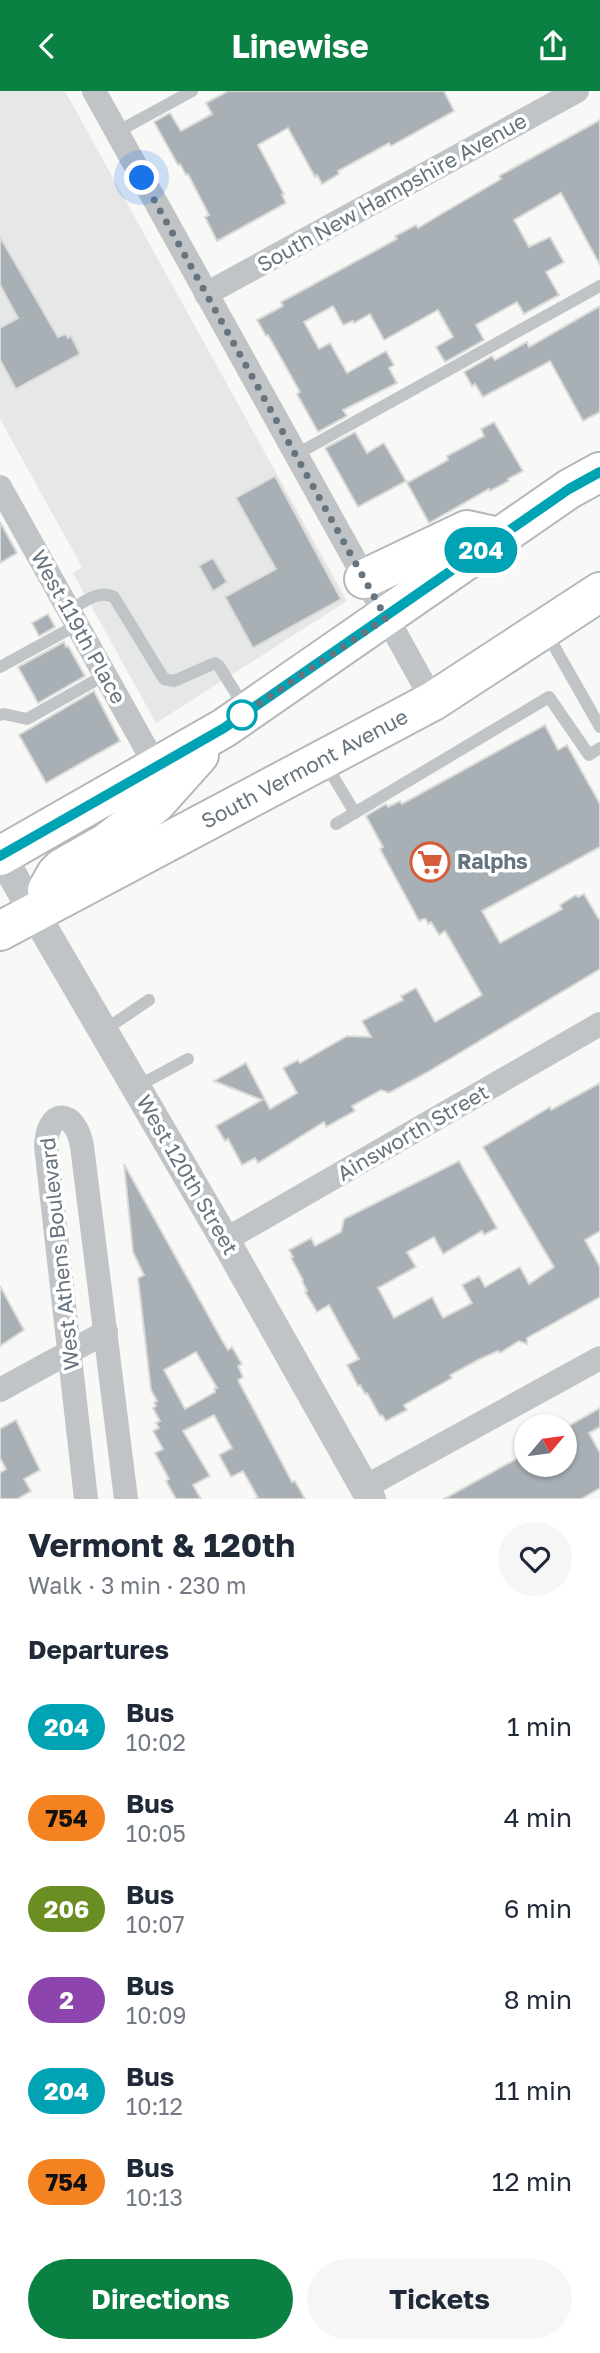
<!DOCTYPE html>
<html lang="en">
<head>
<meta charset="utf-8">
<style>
  :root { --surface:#fff; --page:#f6f6f7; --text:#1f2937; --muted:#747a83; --accent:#0b8043 }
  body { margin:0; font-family:"Golos Text",sans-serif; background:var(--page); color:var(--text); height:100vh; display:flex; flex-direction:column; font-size:26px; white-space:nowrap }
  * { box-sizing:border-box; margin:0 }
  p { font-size:23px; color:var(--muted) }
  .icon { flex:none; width:38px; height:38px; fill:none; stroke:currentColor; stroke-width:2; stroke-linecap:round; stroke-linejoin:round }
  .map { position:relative; height:1408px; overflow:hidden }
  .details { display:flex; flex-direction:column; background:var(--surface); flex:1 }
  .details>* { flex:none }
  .badge { padding:0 14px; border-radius:23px; font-size:24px; line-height:46px }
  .needle { width:46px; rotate:61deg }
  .controls { position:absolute; left:514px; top:1323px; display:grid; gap:14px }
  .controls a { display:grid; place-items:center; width:63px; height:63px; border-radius:50%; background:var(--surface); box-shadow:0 2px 5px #0004; font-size:35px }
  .you { position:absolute; width:35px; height:35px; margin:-18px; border:5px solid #fff; border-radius:50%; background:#1a73e8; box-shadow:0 0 0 10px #1a73e833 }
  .map>.badge { position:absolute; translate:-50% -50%; box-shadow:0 0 0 4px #fff }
  h2 { padding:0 28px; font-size:26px; line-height:63px }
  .round { display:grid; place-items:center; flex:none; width:74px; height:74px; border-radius:37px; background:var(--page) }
  .headline { display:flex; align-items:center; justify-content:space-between; height:119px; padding:0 28px }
  h1 { font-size:33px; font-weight:700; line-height:52px }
  .primary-button { display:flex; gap:14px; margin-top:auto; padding:14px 28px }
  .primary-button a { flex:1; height:80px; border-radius:42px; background:var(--accent); color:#fff; font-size:28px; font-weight:700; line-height:80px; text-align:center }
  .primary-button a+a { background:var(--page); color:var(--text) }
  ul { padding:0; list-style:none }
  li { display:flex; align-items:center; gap:21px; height:91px; padding:0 28px }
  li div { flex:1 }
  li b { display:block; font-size:26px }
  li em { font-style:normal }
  li .badge { min-width:77px; font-weight:700; text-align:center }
  header { display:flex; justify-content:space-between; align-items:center; height:91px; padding:0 28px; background:var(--accent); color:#fff; font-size:32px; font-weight:700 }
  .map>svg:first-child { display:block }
</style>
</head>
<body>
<header><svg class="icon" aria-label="back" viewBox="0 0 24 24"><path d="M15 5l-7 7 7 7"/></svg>Linewise<svg class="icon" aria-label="share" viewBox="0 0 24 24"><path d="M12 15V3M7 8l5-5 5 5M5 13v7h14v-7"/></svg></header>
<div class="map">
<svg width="600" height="1408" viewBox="0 0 600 1408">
  <rect width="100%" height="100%" fill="#f8f8f6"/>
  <polygon fill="#e6e7e7" points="0,0 65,0 347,510 156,632 73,482 82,476 0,328"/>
  <g fill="#a8afb5" stroke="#dadad8" stroke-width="2" fill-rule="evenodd">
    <polygon points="228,0 444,0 454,20 391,55 389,52 338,80 339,83 322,93 317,84 315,86 288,37 258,54 284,103 282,104 286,112 217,150 205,126 209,124 188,83 186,84 180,73 178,74 154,31 170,22 181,40 212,23 206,12"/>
    <polygon points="600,29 600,174 561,102 514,129 529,156 550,146 564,171 546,181 559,204 524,223 517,211 476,234 484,249 445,271 436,256 453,246 438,219 384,249 370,223 354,232 353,230 343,234 333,215 304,231 319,258 330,252 347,282 386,260 394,274 389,277 397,292 343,319 347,325 318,341 297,303 300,301 268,244 266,245 257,229 283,215 281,211 397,148 395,145 416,134 418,137 443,122 501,88 499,85"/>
    <polygon points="0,146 58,246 66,243 68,247 71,245 80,263 16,298 0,269 0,237 18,227 0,194"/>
    <polygon points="600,215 600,321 583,330 550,270 483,306 475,293 472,295 464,281 492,265 495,269 527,251 529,256"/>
    <polygon points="494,331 523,380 508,388 509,390 490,400 489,398 429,432 407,392 448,369 447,365 484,345 481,338"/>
    <polygon points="355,341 367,362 384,352 406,390 358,416 325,357"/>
    <polygon points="275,385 341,508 253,557 225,506 276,478 236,407"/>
    <polygon points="0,431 17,462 0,472"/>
    <polygon points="213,467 227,491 213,500 199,475"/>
    <polygon points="48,523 55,536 39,545 32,532"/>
    <polygon points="64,551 66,556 68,555 85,585 38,612 18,576"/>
    <polygon points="94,600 120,650 46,692 19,644"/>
    <polygon points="545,634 558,659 567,654 600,713 600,756 482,820 500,852 562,818 560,814 576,804 578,806 584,803 600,830 600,878 426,982 389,1002 381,999 352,1015 355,1020 326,1036 324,1031 258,1072 255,1067 242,1074 228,1048 225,1050 216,1035 262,1009 214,990 246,972 270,1018 297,1002 283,977 298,969 300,972 347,945 371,946 362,930 403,909 401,905 416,897 435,931 482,904 445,840 439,844 431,831 428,833 426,828 423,828 419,830 380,758 383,756 366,725 386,713 388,716 400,710 402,713"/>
    <polygon points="600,992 600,1140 585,1149 600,1176 600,1206 527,1247 527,1253 519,1250 500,1262 498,1260 480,1268 450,1284 452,1287 404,1314 407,1319 386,1330 382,1324 380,1325 367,1302 365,1303 360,1294 358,1295 347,1274 359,1268 343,1240 329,1214 317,1221 305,1201 307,1200 302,1190 303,1189 291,1167 293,1166 289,1159 311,1147 315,1155 341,1141 344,1128 459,1070 497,1137 484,1144 482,1140 443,1163 434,1146 407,1161 416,1176 378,1197 394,1227 432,1206 443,1227 472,1212 462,1194 479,1185 485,1196 520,1176 529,1193 554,1176 483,1056 550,1016 551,1019"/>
    <path d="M124,1073L223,1251L228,1259L232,1256L242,1273L238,1275L243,1286L238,1289L292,1391L295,1390L305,1408H255L258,1407L243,1380L231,1386L219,1364L232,1357L214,1324L183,1340L210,1385L193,1394L201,1408H176L166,1390L169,1388L155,1362L163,1358L153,1340L159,1337L156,1332L160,1330L153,1317L156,1315L154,1312L157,1310L151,1299L138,1187L144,1184L133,1161ZM196,1261L217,1297L214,1298L215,1301L185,1318L164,1279Z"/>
    <polygon points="0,1195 24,1239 0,1255"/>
    <polygon points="600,1317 600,1336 589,1342 600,1362 600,1397 581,1408 444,1408 527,1362 527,1374 565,1374 565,1337"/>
    <polygon points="16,1329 40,1379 24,1388 31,1400 17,1408 0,1408 0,1382 6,1378 0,1367 0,1338"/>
  </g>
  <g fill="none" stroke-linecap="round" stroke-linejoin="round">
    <g stroke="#b4b8bc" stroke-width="42">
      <g id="primary">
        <polyline points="364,488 467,439 499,446"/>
        <polyline points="0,765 224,637 569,398 600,381"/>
        <polyline points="47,799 56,783 62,777 106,752 128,735 156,712 199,664"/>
        <path id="s1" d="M0,840L433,610L600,501"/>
      </g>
    </g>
    <g stroke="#c0c4c7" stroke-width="12">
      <polyline points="117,41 192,0"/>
      <polyline points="295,364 600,195"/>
      <path d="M69,520C82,512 99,498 114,506L164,588L174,590L215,572L219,575L245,617"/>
      <polyline points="546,541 600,636"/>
      <polyline points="0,576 77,534"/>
      <polyline points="0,624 4,623 27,628 105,584"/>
      <polyline points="325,672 355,722"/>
      <polyline points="336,733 549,606 589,664 600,657"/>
      <polyline points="103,940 149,909"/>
      <polyline points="136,996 188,968"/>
    </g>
    <g stroke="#c0c4c7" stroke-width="24">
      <polyline points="94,0 433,610"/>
      <polyline points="206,203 577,0"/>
      <polyline points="0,396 157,677"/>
      <polyline points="225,1149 600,933"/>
      <polyline points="0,1299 106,1241"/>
      <polyline points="365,1396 600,1267"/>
      <path d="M86,1408L46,1055C48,1016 75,1018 82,1055L126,1408"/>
    </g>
    <polyline stroke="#c0c4c7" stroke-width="30" points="0,763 225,1149 371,1408"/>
    <use href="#primary" stroke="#fff" stroke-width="38"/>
  </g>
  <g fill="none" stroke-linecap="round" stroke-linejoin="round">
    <g stroke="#fff" stroke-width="16">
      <polyline id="line" points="0,765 224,637 569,398 600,381"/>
    </g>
    <use href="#line" stroke="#00a3b4" stroke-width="10"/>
    <polyline stroke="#66747f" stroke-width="7" stroke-dasharray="0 12.6" points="142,87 386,527 242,624"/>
  </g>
  <defs>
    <g id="supermarket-ring" transform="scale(2.0125)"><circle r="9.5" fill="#fff" stroke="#d65d39" stroke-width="1.5"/><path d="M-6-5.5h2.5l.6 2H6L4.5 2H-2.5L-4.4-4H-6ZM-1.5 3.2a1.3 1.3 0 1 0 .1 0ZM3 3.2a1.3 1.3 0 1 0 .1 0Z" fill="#d65d39"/></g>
  </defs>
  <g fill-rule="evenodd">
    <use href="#supermarket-ring" x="430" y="771"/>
  </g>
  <circle fill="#fff" stroke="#00a3b4" stroke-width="3.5" cx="242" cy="624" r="14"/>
  <g text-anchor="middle" stroke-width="7" stroke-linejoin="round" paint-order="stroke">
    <g font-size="21" fill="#66747f" stroke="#fff">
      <text transform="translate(392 102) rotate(-29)" y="7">South New Hampshire Avenue</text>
      <text transform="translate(78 536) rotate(61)" y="7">West 119th Place</text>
      <text dy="7" stroke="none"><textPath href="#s1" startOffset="345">South Vermont Avenue</textPath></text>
      <text transform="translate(413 1042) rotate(-30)" y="7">Ainsworth Street</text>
      <text transform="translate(187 1084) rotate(60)" y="7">West 120th Street</text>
      <text transform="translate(60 1163) rotate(-96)" y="7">West Athens Boulevard</text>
    </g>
    <g font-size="21" font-weight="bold" fill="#66747f" stroke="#fff" text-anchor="start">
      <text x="457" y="778">Ralphs</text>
    </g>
  </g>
</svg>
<div class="controls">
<a><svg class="needle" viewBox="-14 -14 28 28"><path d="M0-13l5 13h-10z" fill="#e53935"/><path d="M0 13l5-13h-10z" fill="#747a83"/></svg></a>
</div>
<div class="you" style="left:142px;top:87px"></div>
<b class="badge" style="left:481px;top:459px;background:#00a3b4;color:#fff">204</b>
</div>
<section class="details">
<div class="headline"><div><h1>Vermont &amp; 120th</h1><p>Walk · 3 min · 230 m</p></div><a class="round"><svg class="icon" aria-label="heart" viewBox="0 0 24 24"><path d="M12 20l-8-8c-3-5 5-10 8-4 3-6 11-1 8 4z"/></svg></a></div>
<h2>Departures</h2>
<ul>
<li><span class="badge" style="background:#00a3b4;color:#fff">204</span><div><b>Bus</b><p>10:02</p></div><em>1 min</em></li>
<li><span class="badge" style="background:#f58220;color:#111">754</span><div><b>Bus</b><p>10:05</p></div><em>4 min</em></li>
<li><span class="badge" style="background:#6b8e23;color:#fff">206</span><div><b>Bus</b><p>10:07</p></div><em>6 min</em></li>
<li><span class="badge" style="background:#8e44ad;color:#fff">2</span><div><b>Bus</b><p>10:09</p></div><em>8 min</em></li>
<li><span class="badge" style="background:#00a3b4;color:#fff">204</span><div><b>Bus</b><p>10:12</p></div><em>11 min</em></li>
<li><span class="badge" style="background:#f58220;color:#111">754</span><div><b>Bus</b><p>10:13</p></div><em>12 min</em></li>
</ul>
<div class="primary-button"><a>Directions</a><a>Tickets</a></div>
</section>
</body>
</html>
